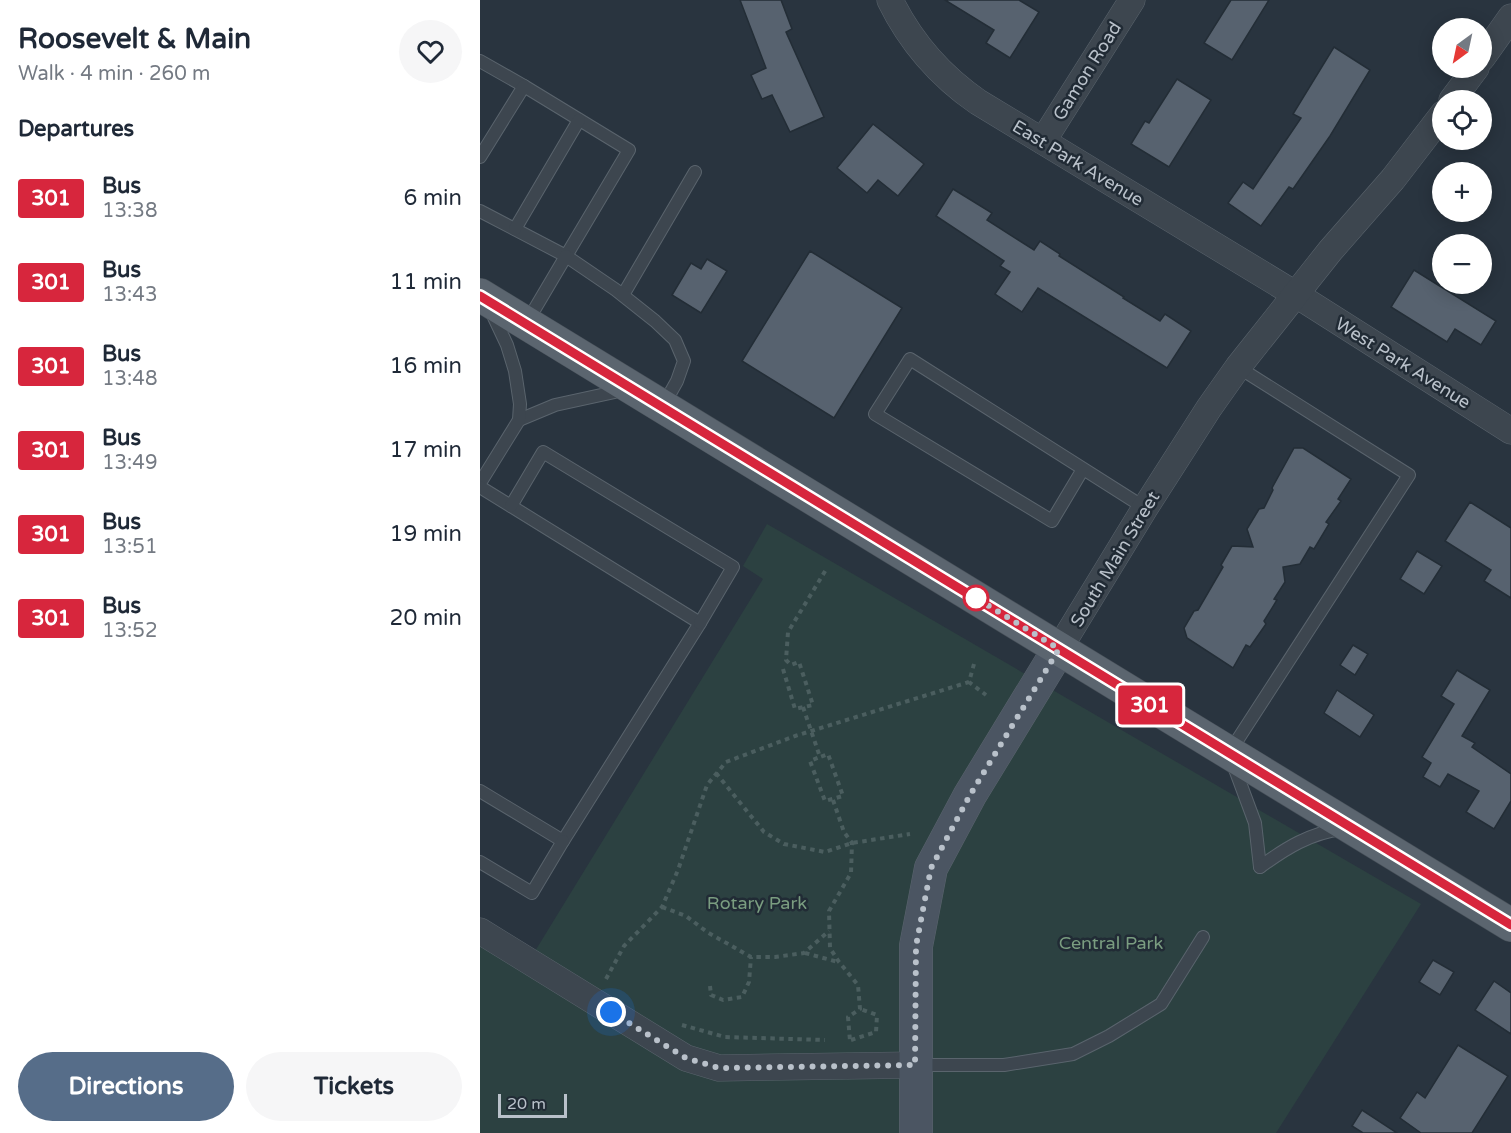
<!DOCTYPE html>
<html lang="en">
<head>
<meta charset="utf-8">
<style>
  :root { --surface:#fff; --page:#f6f6f7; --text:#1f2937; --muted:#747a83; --accent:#566d89 }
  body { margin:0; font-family:"Varela Round",sans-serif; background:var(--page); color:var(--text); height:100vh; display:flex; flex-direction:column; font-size:22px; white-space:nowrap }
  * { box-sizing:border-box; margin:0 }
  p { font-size:20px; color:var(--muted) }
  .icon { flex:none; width:33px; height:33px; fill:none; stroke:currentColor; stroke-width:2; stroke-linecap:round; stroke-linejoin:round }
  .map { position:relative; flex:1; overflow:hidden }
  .details { display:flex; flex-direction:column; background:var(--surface); width:480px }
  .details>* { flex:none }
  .badge { padding:0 12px; border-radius:4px; font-size:21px; line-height:39px }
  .needle { width:39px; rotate:213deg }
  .controls { position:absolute; left:952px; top:18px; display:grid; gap:12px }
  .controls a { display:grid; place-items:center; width:60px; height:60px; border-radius:50%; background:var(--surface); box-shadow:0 3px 15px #0003; font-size:30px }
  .scale { position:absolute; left:18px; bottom:15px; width:69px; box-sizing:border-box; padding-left:6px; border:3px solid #b9c1ca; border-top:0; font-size:16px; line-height:21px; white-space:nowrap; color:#b9c1ca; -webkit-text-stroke:4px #212b35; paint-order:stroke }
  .you { position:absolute; width:30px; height:30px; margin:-15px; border:4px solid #fff; border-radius:50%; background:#1a73e8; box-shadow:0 0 0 9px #1a73e833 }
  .map>.badge { position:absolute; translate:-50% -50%; box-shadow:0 0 0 3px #fff }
  h2 { padding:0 18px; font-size:22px; line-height:54px }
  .round { display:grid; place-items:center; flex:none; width:63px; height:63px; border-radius:32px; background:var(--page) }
  .overview { display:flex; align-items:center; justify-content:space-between; height:102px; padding:0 18px }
  h1 { font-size:28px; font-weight:700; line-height:45px }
  .cta { display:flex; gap:12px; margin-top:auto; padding:12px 18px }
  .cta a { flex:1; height:69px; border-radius:36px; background:var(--accent); color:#fff; font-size:24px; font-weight:700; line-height:69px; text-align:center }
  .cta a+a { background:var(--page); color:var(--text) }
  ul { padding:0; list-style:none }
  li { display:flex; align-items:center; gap:18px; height:84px; padding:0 18px }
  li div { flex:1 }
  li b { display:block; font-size:22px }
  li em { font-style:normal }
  li .badge { min-width:66px; font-weight:700; text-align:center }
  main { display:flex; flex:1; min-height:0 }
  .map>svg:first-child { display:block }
</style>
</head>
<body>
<main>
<section class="details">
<div class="overview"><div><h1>Roosevelt &amp; Main</h1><p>Walk · 4 min · 260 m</p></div><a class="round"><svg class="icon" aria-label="heart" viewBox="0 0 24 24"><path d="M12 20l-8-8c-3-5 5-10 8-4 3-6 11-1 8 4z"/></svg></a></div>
<h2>Departures</h2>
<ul>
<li><span class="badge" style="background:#d7263d;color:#fff">301</span><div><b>Bus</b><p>13:38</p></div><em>6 min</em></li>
<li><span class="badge" style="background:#d7263d;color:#fff">301</span><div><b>Bus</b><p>13:43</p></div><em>11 min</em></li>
<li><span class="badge" style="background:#d7263d;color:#fff">301</span><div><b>Bus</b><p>13:48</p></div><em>16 min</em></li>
<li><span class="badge" style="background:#d7263d;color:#fff">301</span><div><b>Bus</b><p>13:49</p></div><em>17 min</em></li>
<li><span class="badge" style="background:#d7263d;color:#fff">301</span><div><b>Bus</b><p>13:51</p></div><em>19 min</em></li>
<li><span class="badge" style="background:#d7263d;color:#fff">301</span><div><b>Bus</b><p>13:52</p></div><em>20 min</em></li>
</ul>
<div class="cta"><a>Directions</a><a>Tickets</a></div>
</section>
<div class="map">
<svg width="1031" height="1133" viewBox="0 0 1031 1133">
  <rect width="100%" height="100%" fill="#29343f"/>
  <polygon fill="#2c4141" points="287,524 941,904 796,1133 0,1133 0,930 49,961 283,579 263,566"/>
  <g fill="#57626f" stroke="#232d36" stroke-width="1.5">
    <polygon points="260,0 301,0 312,29 306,32 344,117 310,132 292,95 282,99 271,75 286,68"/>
    <polygon points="465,0 539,0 559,12 530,58 506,43 514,30"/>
    <polygon points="751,0 789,0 752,60 724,43"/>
    <polygon points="854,47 890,70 850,136 813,189 809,187 781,226 748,203 763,182 773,189 821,118 813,114"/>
    <polygon points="697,79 731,100 689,167 651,144 665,121 669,123"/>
    <polygon points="393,124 444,164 418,196 398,180 387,193 357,168"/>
    <polygon points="473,189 512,213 507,220 554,250 560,241 580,254 579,256 644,297 643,298 680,321 685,314 711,331 687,368 558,288 542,312 515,294 530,272 520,266 524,261 456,216"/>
    <polygon points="330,251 422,308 354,418 262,361"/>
    <polygon points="227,259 247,271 221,313 192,295 211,263 221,269"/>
    <polygon points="934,270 1016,321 1001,345 975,329 967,342 911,307"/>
    <polygon points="814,448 823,448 871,479 858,499 861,501 846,522 849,524 834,549 830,547 820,564 803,567 805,582 794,599 797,600 784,621 786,624 770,647 766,645 753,668 707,638 704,628 714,611 718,610 743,567 741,565 752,546 773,547 767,529 779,509 784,508 793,490 792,488"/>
    <polygon points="990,502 1031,528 1031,598 1004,581 1011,570 965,541"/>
    <polygon points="937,551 962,566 944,594 920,579"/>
    <polygon points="873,645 888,654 875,675 860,665"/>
    <polygon points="977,670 1010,690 982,736 995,743 992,747 1031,774 1031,801 1014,829 986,812 999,791 968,774 960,787 943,777 951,763 942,757 974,704 961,696"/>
    <polygon points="857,690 894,715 880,737 844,713"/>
    <polygon points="953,960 974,972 960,995 939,982"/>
    <polygon points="1014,981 1031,993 1031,1034 995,1010"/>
    <polygon points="978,1045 1028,1076 992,1133 941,1133 920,1118 937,1092 945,1098"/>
    <polygon points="882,1110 917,1133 883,1133 872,1126"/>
  </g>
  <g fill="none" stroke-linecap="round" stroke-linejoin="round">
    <g stroke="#5a646d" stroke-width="14">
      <g id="lane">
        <polyline points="0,61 44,86"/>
        <polyline points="0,157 44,86 149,150 86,256 0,211"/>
        <polyline points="35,229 99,120"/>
        <polyline points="143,295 215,172"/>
        <polyline points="47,322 86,256 136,290 175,321 195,340 204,361 197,381 183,406"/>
        <polyline points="758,367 929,475 749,753 775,823 780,867"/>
        <polyline points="39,420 75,405 144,390"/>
        <polyline points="603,469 572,521 395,414 430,359 665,508"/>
        <polyline points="0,483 39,420 40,404 35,371 27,345 11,311"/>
        <polyline points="0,487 220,623 83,841 0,791"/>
        <polyline points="31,506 63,452 253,567 220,623"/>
        <polyline points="0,862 52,893 83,841"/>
        <path d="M780,867C806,848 830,833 862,829"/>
        <polyline points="436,1065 524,1065 593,1054 629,1036 681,1004 723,937"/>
      </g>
    </g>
    <g stroke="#5a646d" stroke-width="27">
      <g id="street">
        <path d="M410,0C431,43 459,75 498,102L815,294L1031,431"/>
        <polyline points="1002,58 1031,17"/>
        <polyline points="972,100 996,68"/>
        <polyline points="563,141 652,0"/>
        <polyline points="579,649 665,508 729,408 758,367 850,251 913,179 963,114"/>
        <polyline points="0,931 206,1058 239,1068 435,1065"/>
      </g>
    </g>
    <g stroke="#5a646d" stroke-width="34">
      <polyline id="secondary" points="436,1133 436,946 451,868 490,795 579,649"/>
    </g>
    <g stroke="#464f58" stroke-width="34">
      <polyline id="primary" points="0,295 1031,925"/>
    </g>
    <g stroke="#4b5e5f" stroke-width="4" stroke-dasharray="4.5 4.5" stroke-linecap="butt">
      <polyline points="494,664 489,682 506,695"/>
      <polyline points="303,669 315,709 333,705 319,662 311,665 306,660 308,632 347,568"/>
      <polyline points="323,707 340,757 348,754 363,796 345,801 330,761 340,757"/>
      <polyline points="236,773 284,832 304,844 345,852 372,843 430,834"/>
      <polyline points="353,800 364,832 372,843 371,873 349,911 350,948 359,962 378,985 380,1009 368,1017 370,1041"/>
      <polyline points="182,907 206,916 227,932 271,957 295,957 324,953 349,931"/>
      <polyline points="325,953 358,962"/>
      <polyline points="126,979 144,946 182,907 198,870 227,785 246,762 315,736 489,682"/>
      <polyline points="230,986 231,995 243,1000 262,997 269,982 271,957"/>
      <polyline points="202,1025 245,1037 345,1040"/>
      <polyline points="371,1040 396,1032 397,1015 380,1009"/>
    </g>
    <use href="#lane" stroke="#3d464f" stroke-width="12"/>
    <use href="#street" stroke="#3d464f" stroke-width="26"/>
    <use href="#secondary" stroke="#4b5562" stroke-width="33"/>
    <use href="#primary" stroke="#5b656f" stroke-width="33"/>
  </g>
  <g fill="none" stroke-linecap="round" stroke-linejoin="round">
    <g stroke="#fff" stroke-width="14">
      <polyline id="line" points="0,296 1031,925"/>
    </g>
    <use href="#line" stroke="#d7263d" stroke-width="9"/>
    <polyline stroke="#b9c1ca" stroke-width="6" stroke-dasharray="0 10.8" points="131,1012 206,1058 239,1068 435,1065 436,946 451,868 490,795 579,649 488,593 496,598"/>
  </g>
  <circle fill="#fff" stroke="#d7263d" stroke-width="3" cx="496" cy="598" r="12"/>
  <g text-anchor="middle" stroke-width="5" stroke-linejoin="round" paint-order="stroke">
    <g font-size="18" fill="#b9c1ca" stroke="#212b35">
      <text transform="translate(607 71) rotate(-58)" y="6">Gamon Road</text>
      <text transform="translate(598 163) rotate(31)" y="6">East Park Avenue</text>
      <text transform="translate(923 363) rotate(32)" y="6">West Park Avenue</text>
      <text transform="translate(635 559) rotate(-59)" y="6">South Main Street</text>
    </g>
    <g font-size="18" fill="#7a9d80" stroke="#212b35">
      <text x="277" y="909">Rotary Park</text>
      <text x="631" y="949">Central Park</text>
    </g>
  </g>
</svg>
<div class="controls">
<a><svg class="needle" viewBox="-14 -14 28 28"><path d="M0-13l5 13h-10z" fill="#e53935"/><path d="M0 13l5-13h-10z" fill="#747a83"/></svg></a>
<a><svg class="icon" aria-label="locate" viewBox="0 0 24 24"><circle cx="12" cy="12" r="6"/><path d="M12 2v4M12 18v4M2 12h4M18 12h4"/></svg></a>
<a>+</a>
<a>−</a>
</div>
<div class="scale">20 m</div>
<div class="you" style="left:131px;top:1012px"></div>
<b class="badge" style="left:670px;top:705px;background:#d7263d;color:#fff">301</b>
</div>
</main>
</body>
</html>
